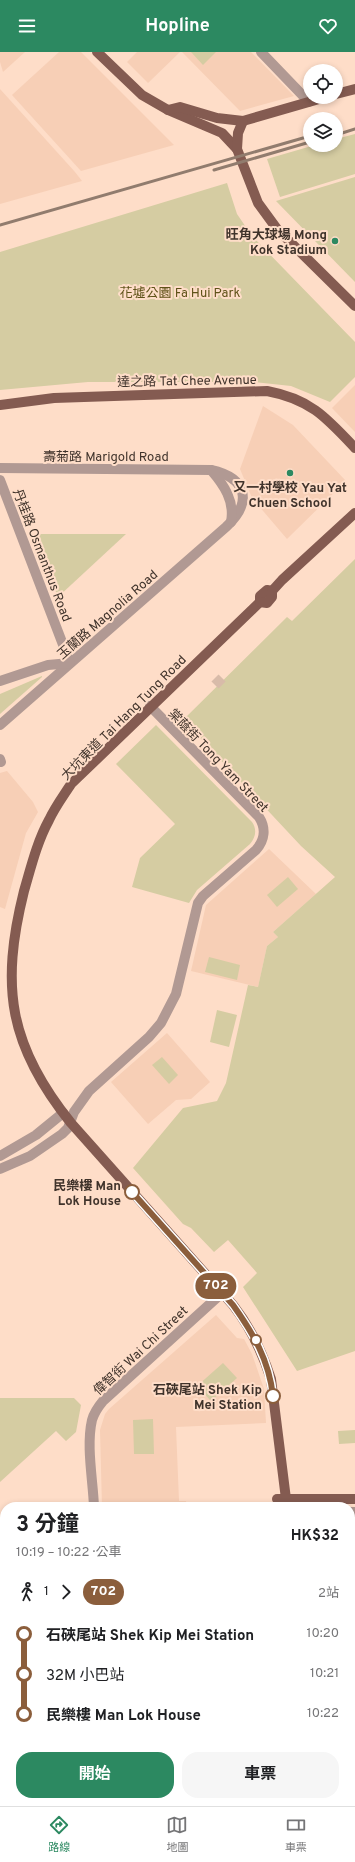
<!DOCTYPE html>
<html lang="zh-TW">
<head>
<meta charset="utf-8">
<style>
  :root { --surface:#fff; --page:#f6f6f6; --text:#202124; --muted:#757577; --line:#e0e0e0; --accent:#2c8961 }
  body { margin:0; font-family:Overpass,"Noto Sans TC",sans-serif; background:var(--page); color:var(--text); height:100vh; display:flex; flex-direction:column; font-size:15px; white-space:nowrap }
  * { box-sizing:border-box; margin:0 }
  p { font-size:13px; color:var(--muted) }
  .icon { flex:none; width:22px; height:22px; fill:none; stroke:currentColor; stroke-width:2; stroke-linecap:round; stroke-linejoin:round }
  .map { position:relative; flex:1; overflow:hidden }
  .side { position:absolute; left:0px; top:1450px; width:355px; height:304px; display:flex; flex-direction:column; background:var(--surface); border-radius:16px 16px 0 0; box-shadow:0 2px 6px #0003 }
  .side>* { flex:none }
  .badge { padding:0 8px; border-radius:13px; font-size:14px; line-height:26px }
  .fabs { position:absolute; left:303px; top:12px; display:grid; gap:8px }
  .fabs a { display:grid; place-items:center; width:40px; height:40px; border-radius:50%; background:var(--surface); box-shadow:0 2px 6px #0003; font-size:20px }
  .map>.badge { position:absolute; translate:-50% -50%; box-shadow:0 0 0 2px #fff }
  .legs { display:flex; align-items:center; gap:6px; height:44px; padding:0 16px; font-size:13px }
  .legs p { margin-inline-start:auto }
  .overview { display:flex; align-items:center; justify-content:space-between; height:68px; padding:0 16px }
  h1 { font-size:22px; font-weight:700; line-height:30px }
  .action { display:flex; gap:8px; margin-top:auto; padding:8px 16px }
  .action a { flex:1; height:46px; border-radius:16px; background:var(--accent); color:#fff; font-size:16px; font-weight:700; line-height:46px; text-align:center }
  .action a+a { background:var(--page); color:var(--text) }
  ul { padding:0 16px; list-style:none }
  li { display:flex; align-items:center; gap:14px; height:40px; font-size:15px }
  li i { display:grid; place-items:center; width:6px; height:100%; margin:0 5px; background:currentColor }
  li i::after { content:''; width:10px; height:10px; margin:-5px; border:3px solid; border-radius:50%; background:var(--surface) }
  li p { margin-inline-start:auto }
  li:first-child i { background:linear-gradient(#0000 50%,currentColor 0) }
  li:last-child i { background:linear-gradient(currentColor 50%,#0000 0) }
  header { display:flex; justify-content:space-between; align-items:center; height:52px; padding:0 16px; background:var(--accent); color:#fff; font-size:18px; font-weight:700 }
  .tab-bar { display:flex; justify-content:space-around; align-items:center; height:56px; border-top:1px solid var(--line); background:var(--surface); font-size:11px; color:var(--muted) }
  .tab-bar a { display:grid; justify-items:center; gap:2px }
  .tab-bar .active { color:var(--accent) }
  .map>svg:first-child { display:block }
</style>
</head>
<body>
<header><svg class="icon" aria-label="menu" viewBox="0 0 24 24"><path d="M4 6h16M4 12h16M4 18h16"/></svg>Hopline<svg class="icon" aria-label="heart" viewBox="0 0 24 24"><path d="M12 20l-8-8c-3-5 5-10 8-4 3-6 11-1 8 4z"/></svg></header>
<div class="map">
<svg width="355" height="1754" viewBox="0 0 355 1754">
  <rect width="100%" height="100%" fill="#feddc8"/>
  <g fill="#f7cfb6">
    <polygon points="0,0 25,0 3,20 0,10"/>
    <polygon points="59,0 81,0 174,93 81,119 12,43"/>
    <polygon points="137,0 180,0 148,31 127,10"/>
    <polygon points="182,0 251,0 294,44 240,59"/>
    <polygon points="0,37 75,120 82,129 0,152"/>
    <polygon points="355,333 355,380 332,356"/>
    <polygon points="263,354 293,373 346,429 287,487 252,446 240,417"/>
    <polygon points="7,719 33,750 38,760 26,781 5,857 0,855 0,721"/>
    <polygon points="269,797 316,842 273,880 278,885 267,894 258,935 191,919 206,853"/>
    <polygon points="167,981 210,1030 191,1047 176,1048 148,1072 111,1030"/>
    <polygon points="216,1263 237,1286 244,1287 252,1302 264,1337 266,1371 176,1375 179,1449 186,1449 187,1455 102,1455 100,1378 105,1362 109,1357"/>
  </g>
  <g fill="#d5cca2">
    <polygon points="191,0 216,0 203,13"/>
    <polygon points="355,82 355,122 280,145 267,107 315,93 336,93 336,87"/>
    <polygon points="355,125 355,230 276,149"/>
    <polygon points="227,131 237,162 252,184 355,290 355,325 330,350 291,334 253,330 88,330 0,338 0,200"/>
    <polygon points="32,482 126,482 58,545"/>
    <polygon points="355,507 355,1299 297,1319 243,1235 257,1221 228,1188 214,1200 191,1176 183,1172 133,1116 183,1056 217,1049 226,1031 248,933 258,935 267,894 278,885 273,880 335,825 301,794 183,668 287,565 292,569"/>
    <polygon points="42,624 42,625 0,662 0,642"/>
    <path d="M156,673L252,770C257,777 256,785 250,792L197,838L189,851L132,835L140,806L175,772L116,712Z"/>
    <polygon points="288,825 298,837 277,855 267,843"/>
    <polygon points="209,905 240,913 237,928 205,920"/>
    <polygon points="217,958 237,963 229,995 210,990"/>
    <polygon points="162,1005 178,1023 169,1032 152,1013"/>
    <polygon points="223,1311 237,1326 211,1349 197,1334"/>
    <polygon points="0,1346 74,1346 81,1353 76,1380 66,1389 56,1379 0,1430"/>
    <polygon points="153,1367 154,1402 134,1402 133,1368"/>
    <polygon points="355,1378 355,1391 339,1392 338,1379"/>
    <polygon points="60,1749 93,1749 93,1754 61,1754"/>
  </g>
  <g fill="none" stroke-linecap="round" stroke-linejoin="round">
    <polyline stroke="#d8bba9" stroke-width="10" stroke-dasharray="10 5" stroke-linecap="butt" points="215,633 223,625"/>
    <g stroke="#b19993" stroke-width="10">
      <polyline points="261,0 309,50"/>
      <path d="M0,416L211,418C247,426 253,450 226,475L0,673"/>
      <path d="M211,418C224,433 235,449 231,470"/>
      <polyline points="0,428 70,611 48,613 0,629"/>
      <polyline points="0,707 1,710"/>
      <polyline points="0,1104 36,1083 63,1061"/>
      <path d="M0,1117L30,1104L62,1082L68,1076L74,1060L89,1039L149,985L161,971L176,942L198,851L203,844L256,798C265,788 266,776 259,765L150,654"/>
      <path d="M94,1455C93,1428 86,1394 92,1368C94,1361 98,1355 103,1349L222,1241"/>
      <polyline points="350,1460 355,1460"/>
      <polyline points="18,1749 19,1754"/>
      <polyline points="107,1749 107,1754"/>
      <polyline points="289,1749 289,1754"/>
    </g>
    <g stroke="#845b51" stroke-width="10">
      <polyline points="97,0 142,43 168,58 222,81 237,97"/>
      <polyline points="336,42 355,37"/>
      <polyline points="168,58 180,55 217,66 243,69 326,45"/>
      <polyline points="243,69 238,81 237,97 258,151 277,177 355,254"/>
      <path d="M0,353L54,346L267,339C310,347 326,365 355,396"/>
      <path d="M272,539L267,538L260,544V550L71,732C64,743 55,755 49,768C37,790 31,815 24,839C0,935 9,994 71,1071L233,1253C251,1276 262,1299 271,1327L287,1455"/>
      <polyline points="260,550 267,551 272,545 272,539 282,528 355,461"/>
      <polyline points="277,1447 355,1447"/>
      <polyline points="350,1612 355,1612"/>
      <polyline points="0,1618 5,1619"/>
      <polyline points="0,1631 5,1629"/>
    </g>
    <g stroke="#917c6e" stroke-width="3">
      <polyline points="336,83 355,77"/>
      <polyline points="214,118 310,90"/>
      <polyline points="0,173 310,84"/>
    </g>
  </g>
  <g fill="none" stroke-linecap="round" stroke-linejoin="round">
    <g stroke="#fff" stroke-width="9">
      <path id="line-1" d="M132,1140L233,1253C253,1281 269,1308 273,1344"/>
    </g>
    <use href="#line-1" stroke="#8b5e3c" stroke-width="6"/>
  </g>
  <g fill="#2c8961" stroke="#feddc8" stroke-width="1.5">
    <circle cx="335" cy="189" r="4"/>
    <circle cx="290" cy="421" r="4"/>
  </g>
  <g fill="#fff" stroke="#8b5e3c" stroke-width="2">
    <circle cx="132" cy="1140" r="7"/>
    <circle cx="256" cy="1288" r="5"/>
    <circle cx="273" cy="1344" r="7"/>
  </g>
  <g text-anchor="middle" stroke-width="4" stroke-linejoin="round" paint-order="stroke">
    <g font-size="13" font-weight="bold" fill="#40332b" stroke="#feddc8" text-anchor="end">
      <text x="327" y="187">旺角大球場 Mong<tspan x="327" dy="15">Kok Stadium</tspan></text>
      <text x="290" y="440" text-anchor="middle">又一村學校 Yau Yat<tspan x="290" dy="15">Chuen School</tspan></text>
    </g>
    <g font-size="13" fill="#5f5218" stroke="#feddc8">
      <text x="180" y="245">花墟公園 Fa Hui Park</text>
    </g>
    <g font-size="13" fill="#40332b" stroke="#feddc8">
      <text transform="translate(187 328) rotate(-1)" y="5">達之路 Tat Chee Avenue</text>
      <text x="106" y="409">壽菊路 Marigold Road</text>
      <text transform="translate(43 503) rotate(69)" y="5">丹桂路 Osmanthus Road</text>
      <text transform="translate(107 562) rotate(-41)" y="5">玉蘭路 Magnolia Road</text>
      <text transform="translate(123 665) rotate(-45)" y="5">大坑東道 Tai Hang Tung Road</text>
      <text transform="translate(219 708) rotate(46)" y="5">棠蔭街 Tong Yam Street</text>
      <text transform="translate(140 1298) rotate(-43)" y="5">偉智街 Wai Chi Street</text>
    </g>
    <g font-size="13" font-weight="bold" fill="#40332b" stroke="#feddc8" text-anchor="end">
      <text x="121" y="1138">民樂樓 Man<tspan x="121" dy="15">Lok House</tspan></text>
      <text x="262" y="1342">石硤尾站 Shek Kip<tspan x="262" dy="15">Mei Station</tspan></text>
    </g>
  </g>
</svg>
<div class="fabs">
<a><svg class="icon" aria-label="locate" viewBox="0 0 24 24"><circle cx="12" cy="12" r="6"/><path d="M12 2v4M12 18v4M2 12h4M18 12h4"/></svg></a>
<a><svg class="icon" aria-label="layers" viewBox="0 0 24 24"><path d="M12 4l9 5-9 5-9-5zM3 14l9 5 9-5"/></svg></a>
</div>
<b class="badge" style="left:216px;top:1234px;background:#8b5e3c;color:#fff">702</b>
<section class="side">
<div class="overview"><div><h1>3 分鐘</h1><p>10:19 – 10:22 · 公車</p></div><b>HK$32</b></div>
<div class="legs"><svg class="icon" aria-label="walk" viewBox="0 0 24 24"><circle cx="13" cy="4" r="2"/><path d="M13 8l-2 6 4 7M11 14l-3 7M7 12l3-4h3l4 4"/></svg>1<svg class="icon" aria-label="forward" viewBox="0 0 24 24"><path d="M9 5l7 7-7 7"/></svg><b class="badge" style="background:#8b5e3c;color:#fff">702</b><p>2站</p></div>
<ul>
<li><i style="color:#8b5e3c"></i><b>石硤尾站 Shek Kip Mei Station</b><p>10:20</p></li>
<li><i style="color:#8b5e3c"></i><span>32M 小巴站</span><p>10:21</p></li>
<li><i style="color:#8b5e3c"></i><b>民樂樓 Man Lok House</b><p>10:22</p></li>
</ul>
<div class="action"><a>開始</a><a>車票</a></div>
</section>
</div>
<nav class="tab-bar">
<a class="active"><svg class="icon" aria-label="directions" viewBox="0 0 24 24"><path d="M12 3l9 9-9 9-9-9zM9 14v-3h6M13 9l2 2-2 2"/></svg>路線</a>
<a><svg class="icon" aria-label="map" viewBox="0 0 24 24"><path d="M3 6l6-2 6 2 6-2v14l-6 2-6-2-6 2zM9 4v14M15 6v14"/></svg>地圖</a>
<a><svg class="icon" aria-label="tickets" viewBox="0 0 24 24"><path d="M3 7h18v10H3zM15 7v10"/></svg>車票</a>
</nav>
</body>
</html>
